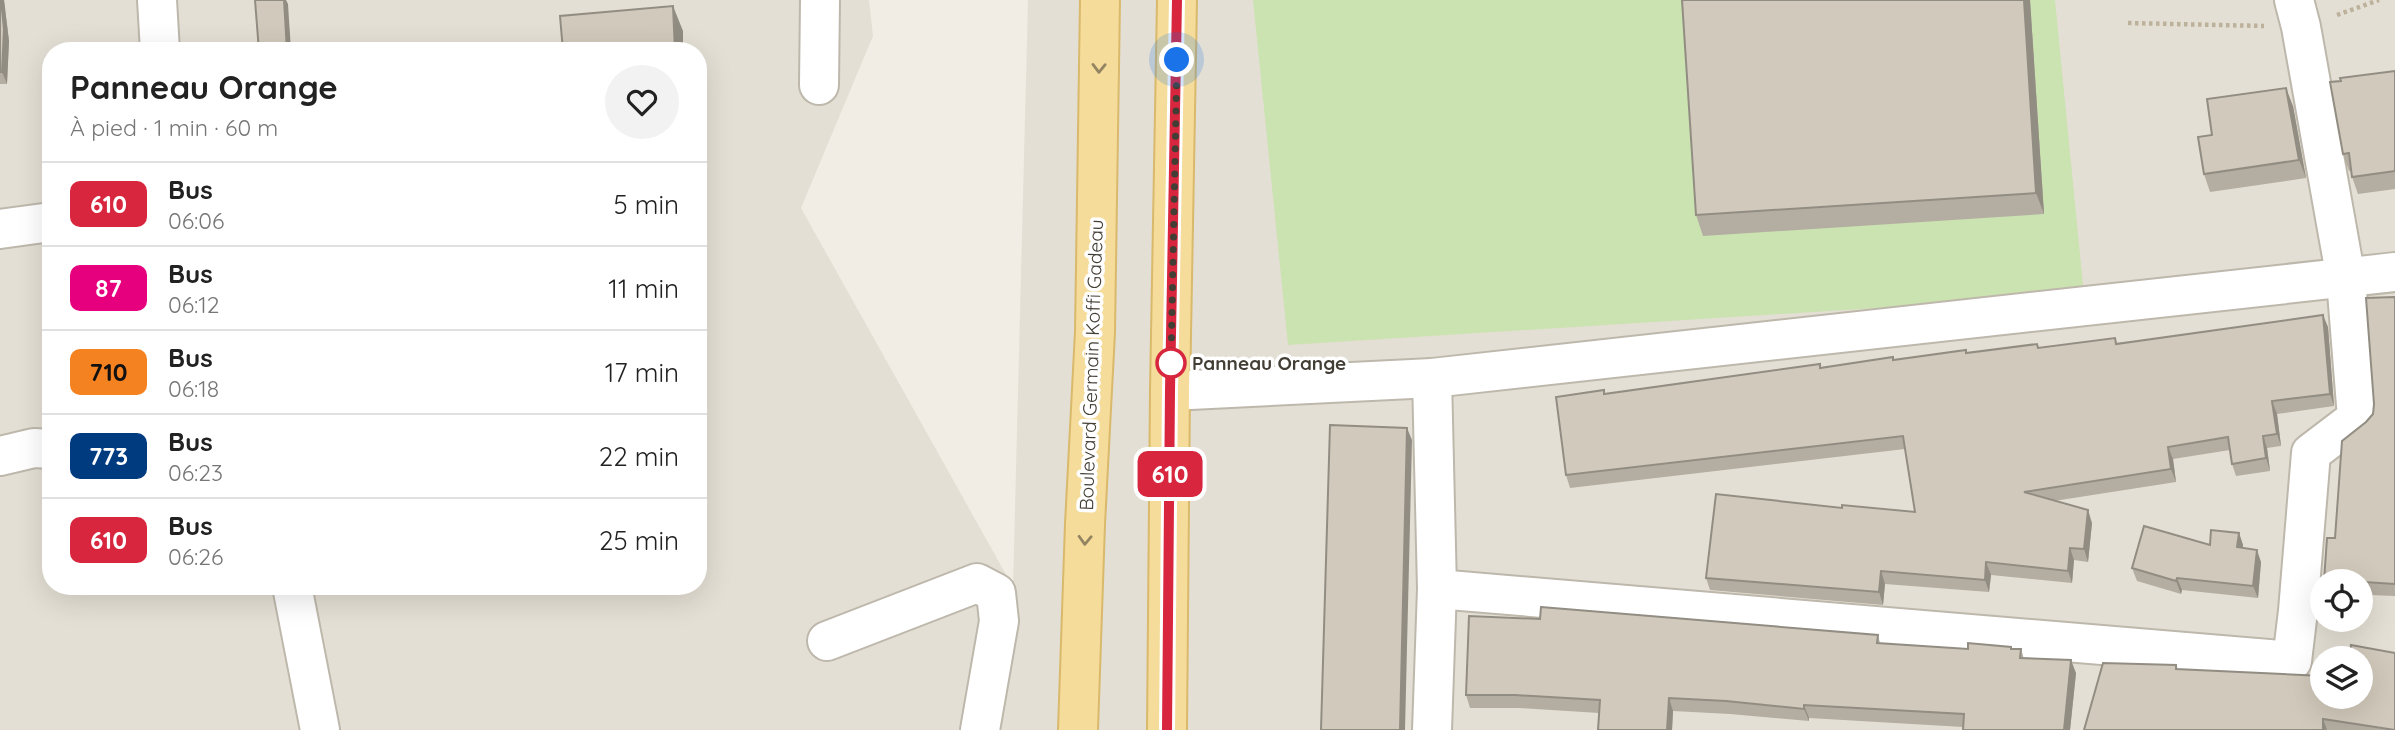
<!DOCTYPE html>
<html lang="fr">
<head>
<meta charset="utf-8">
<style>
  :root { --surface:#fff; --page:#f2f2f2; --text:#222; --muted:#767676; --line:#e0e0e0 }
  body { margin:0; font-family:Quicksand,sans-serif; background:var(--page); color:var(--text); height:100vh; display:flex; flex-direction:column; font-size:26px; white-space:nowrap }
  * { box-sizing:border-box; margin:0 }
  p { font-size:23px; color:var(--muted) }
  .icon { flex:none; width:38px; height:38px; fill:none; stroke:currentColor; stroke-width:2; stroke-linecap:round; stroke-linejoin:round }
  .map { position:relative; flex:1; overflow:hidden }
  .sheet { position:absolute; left:42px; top:42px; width:665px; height:553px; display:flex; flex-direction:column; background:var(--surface); border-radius:28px; box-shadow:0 7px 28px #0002 }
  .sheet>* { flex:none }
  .badge { padding:0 14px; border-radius:10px; font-size:24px; line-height:46px }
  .buttons { position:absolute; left:2310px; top:569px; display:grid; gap:14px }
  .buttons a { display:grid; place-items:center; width:63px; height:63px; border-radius:50%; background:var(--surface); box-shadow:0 7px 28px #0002; font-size:35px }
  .you { position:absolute; width:35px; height:35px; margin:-18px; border:5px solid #fff; border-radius:50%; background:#1a73e8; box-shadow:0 0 0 10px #1a73e833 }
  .map>.badge { position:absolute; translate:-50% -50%; box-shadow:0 0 0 4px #fff }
  .round { display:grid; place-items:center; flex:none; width:74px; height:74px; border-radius:37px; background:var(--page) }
  .headline { display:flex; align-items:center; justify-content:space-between; height:119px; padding:0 28px }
  h1 { font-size:33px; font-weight:700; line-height:52px }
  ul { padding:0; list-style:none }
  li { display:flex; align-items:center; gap:21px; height:84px; padding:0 28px; border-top:2px solid var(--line) }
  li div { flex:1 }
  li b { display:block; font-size:26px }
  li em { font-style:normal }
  li .badge { min-width:77px; font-weight:700; text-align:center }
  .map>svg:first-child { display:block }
</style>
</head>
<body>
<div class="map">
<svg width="2395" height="730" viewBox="0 0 2395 730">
  <rect width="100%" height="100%" fill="#f1ede5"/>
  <path fill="#e4dfd4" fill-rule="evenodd" d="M0,0H869L873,36L801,208L1013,587L1028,0H2395V730H0ZM51,51H698V586H51ZM2322,581H2361V620H2322ZM2322,658H2361V696H2322Z"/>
  <polygon fill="#cbe2b1" points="1253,0 2055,0 2084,295 1288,345"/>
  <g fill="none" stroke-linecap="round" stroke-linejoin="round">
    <g stroke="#beb8ac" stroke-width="42">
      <g id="minor">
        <polyline points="157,0 160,51"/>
        <polyline points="819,85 820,0"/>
        <polyline points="0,229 51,222"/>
        <polyline points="1170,391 1432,378 2395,272"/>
        <polyline points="0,456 34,448 51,449"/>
        <polyline points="292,586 320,730"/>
        <polyline points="1437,589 2292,661 2298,611 2311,453 2357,418 2346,279 2301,27 2294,0"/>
        <polyline points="827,641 977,583 996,593 999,621 980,730"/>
        <polyline points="1432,730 1437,589 1432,378"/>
      </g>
    </g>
    <g stroke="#d9b96b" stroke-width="42">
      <g id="major">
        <polyline points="1078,730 1085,524 1095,332 1100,0"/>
        <polyline points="1167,730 1170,391 1177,0"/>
      </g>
    </g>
    <g stroke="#bcb19b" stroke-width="4.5" stroke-dasharray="3.5 3.5" stroke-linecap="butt">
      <polyline points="2337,15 2379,0"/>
      <polyline points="2128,23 2264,26"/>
    </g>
    <use href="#minor" stroke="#fff" stroke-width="38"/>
    <use href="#major" stroke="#f5dc9a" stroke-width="38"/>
  </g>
  <g fill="#b4ada1">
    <polygon points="0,0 4,0 9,41 7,84 0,84"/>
    <polygon points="1682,0 2030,0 2044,214 1703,236 1696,215"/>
    <polygon points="2395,71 2395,189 2358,194 2352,177 2351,171 2349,171 2343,154"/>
    <polygon points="2293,106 2306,178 2210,192 2204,174"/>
    <polygon points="2395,297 2395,596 2370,595 2370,602 2361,601 2361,581 2335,538 2366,422 2373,414"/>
    <polygon points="2328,327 2334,406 2277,414 2281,446 2267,448 2270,471 2236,476 2232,464 2230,450 2173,459 2176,482 2054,501 2092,523 2088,562 2074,560 2072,583 1991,575 1989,592 1885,584 1883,605 1710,590 1706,578 1842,508 1915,512 1905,449 1570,488 1566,475 1605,394 1820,364 1821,368 1966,353 2037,344 2039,348 2115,338 2117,343"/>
    <polygon points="2239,533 2243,545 2243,548 2261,562 2258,598 2182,590 2181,594 2137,581 2132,568 2210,545"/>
    <polygon points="1878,635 1880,643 1968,649 2021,649 2024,659 2076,673 2070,730 1963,730 1963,727 1809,718 1809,721 1730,714 1673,711 1672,730 1598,730 1599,713 1519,708 1470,708 1466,695"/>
    <polygon points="2176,665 2178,669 2395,730 2084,730"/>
  </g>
  <g fill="#928d83">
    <polygon points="1,0 4,0 9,41 7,84 2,72"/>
    <polygon points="284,0 286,0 288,4 291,51 287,51"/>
    <polygon points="2024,0 2030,0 2044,214 2036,193"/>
    <polygon points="673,6 683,31 683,51 675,51"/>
    <polygon points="2286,88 2293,106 2306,178 2299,160"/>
    <polygon points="2323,315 2328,327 2334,406 2330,394"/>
    <polygon points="2272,401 2277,414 2281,446 2277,434"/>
    <polygon points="1407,428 1412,440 1405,730 1400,730"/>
    <polygon points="2263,436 2267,448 2270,471 2266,458"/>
    <polygon points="2168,447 2173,459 2176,482 2171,469"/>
    <polygon points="2088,510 2092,523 2088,562 2084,549"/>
    <polygon points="2239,533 2243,545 2242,560 2237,547"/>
    <polygon points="2070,548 2074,560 2072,583 2068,571"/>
    <polygon points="2257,550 2261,562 2258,598 2253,586"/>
    <polygon points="1986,562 1991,575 1989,592 1985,580"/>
    <polygon points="1881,571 1885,584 1883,605 1879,592"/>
    <polygon points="2177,578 2182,590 2181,594 2176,581"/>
    <polygon points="2365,582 2370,595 2370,602 2365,589"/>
    <polygon points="2071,660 2076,673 2070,730 2064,730"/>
    <polygon points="1669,698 1673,711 1672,730 1667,730"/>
    <polygon points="1804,705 1809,718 1809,721 1804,709"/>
    <polygon points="2323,719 2327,730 2323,730"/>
  </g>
  <g fill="#d1c9bb" stroke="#928d83" stroke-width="2">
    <polygon points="0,0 1,0 4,29 2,72 0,72"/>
    <polygon points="255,0 284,0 287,51 259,51"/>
    <polygon points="1682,0 2024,0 2036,193 1696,215"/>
    <polygon points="673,6 675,51 563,51 560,16"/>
    <polygon points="2395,71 2395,171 2352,177 2349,153 2343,154 2330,82 2341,81 2340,78"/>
    <polygon points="2286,88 2299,160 2204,174 2198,137 2212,135 2207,99"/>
    <polygon points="2395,297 2395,584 2365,582 2365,589 2361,589 2361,581 2324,581 2327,538 2335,538 2342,441 2366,422 2373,414 2374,404 2366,298"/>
    <polygon points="2323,315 2330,394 2272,401 2277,434 2263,436 2266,458 2232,464 2228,437 2168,447 2171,469 2024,492 2088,510 2084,549 2070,548 2068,571 1986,562 1985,580 1881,571 1879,592 1706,578 1716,494 1842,508 1842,505 1915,512 1903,436 1566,475 1556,397 1604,390 1604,394 1820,364 1820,368 1893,357 1893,360 1966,350 1966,353 2037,344 2038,348 2115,338 2116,344"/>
    <polygon points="1330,425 1407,428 1400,730 1321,730"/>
    <polygon points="2144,526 2210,545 2211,530 2239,533 2237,547 2257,550 2253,586 2177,578 2176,581 2132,568"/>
    <polygon points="1541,607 1878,635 1877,643 1968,649 1968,643 2011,647 2011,649 2021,649 2020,658 2071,660 2064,730 1963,730 1964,714 1804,705 1804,709 1726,701 1669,698 1667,730 1598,730 1600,700 1515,695 1466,695 1469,616 1540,619"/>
    <polygon points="2351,645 2395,653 2395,730 2323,719 2323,730 2084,730 2103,663 2176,665 2176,669 2322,676 2322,696 2361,696 2361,658 2349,658"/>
  </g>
  <defs><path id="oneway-chevron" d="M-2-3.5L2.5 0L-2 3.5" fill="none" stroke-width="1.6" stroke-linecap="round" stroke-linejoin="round" transform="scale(1.75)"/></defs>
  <g stroke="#938562">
    <use href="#oneway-chevron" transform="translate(1099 68) rotate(91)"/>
    <use href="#oneway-chevron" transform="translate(1085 540) rotate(92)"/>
  </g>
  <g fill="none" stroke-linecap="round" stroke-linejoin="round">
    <g stroke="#fff" stroke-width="16">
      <polyline id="line" points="1167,730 1170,391 1177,0"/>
    </g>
    <use href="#line" stroke="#d7263d" stroke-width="10"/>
    <polyline stroke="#433e35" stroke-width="7" stroke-dasharray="0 12.6" points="1171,363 1177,60"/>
  </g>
  <circle fill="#fff" stroke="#d7263d" stroke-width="3.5" cx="1171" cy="363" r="14"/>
  <g text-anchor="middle" stroke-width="7" stroke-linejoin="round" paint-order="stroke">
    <g font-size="19" font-weight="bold" fill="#433e35" stroke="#fff" text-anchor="start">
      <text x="1192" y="370">Panneau Orange</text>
    </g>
    <g font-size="19" fill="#433e35" stroke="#fff">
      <text transform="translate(1091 365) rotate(-88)" y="7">Boulevard Germain Koffi Gadeau</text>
    </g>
  </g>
</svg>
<div class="buttons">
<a><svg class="icon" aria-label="locate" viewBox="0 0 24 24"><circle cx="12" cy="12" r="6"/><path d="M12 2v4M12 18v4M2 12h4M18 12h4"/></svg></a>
<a><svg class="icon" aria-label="layers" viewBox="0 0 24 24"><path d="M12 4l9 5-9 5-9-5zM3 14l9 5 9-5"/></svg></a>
</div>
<div class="you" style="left:1177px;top:60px"></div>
<b class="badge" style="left:1170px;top:474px;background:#d7263d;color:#fff">610</b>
<section class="sheet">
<div class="headline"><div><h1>Panneau Orange</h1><p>À pied · 1 min · 60 m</p></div><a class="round"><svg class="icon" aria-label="heart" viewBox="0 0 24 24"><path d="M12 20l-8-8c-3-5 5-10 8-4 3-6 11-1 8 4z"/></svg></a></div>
<ul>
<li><span class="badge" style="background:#d7263d;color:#fff">610</span><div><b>Bus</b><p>06:06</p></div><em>5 min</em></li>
<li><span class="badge" style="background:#e6007e;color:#fff">87</span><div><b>Bus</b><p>06:12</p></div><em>11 min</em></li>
<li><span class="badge" style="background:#f58220;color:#111">710</span><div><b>Bus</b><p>06:18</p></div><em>17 min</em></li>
<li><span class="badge" style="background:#003b80;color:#fff">773</span><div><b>Bus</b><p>06:23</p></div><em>22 min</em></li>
<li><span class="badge" style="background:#d7263d;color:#fff">610</span><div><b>Bus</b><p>06:26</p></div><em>25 min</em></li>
</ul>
</section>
</div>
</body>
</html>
